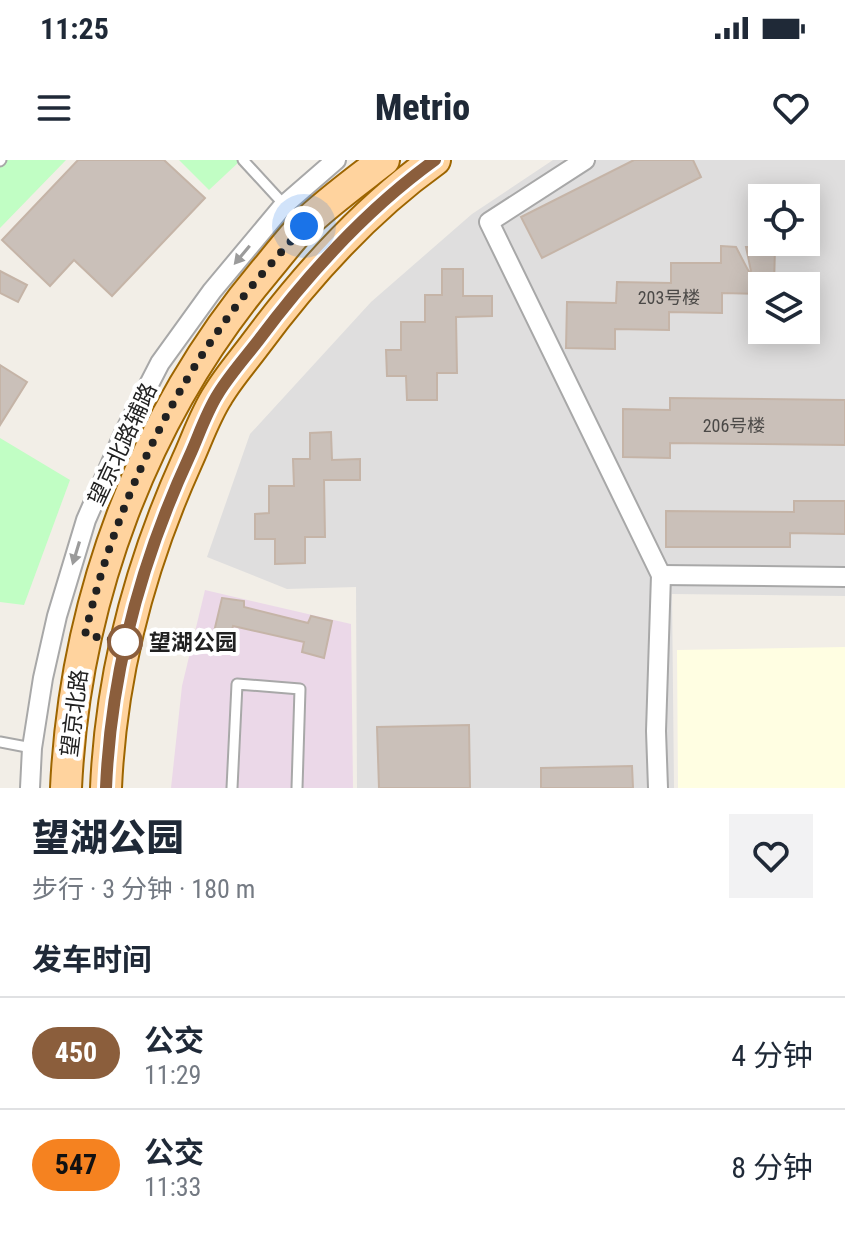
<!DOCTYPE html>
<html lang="zh">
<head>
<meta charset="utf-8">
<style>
  :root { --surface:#fff; --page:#f2f2f3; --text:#1f2937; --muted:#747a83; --line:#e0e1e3 }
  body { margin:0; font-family:"Roboto Condensed","Noto Sans SC",sans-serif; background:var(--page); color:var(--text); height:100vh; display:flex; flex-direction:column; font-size:30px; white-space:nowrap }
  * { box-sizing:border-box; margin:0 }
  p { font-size:26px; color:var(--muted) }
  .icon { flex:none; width:44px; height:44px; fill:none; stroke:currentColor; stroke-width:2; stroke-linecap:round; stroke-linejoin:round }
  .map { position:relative; height:628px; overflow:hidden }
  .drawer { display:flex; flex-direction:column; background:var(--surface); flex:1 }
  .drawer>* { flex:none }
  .badge { padding:0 16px; border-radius:26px; font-size:28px; line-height:52px }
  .fabs { position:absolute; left:748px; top:24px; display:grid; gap:16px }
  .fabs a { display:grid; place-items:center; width:72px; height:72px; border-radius:0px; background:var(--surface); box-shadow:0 4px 20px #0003; font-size:40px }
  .you { position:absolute; width:40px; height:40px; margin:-20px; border:6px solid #fff; border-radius:50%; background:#1a73e8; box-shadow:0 0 0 12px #1a73e833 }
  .map>.badge { position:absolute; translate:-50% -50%; box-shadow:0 0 0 4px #fff }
  h2 { padding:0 32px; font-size:30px; line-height:72px }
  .round { display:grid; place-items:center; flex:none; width:84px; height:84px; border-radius:0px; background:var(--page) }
  .summary { display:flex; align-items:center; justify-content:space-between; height:136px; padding:0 32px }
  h1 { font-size:38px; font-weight:800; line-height:60px }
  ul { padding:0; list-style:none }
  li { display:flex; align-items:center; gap:24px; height:112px; padding:0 32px; border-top:2px solid var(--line) }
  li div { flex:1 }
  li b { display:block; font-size:30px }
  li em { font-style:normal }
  li .badge { min-width:88px; font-weight:700; text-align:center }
  .status { display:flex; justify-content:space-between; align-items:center; height:56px; padding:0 40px; background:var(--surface); direction:ltr }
  .status svg { height:22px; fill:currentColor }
  header { display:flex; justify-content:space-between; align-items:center; height:104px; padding:0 32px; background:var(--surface); font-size:36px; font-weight:800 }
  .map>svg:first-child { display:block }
</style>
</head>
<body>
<div class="status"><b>11:25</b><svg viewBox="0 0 49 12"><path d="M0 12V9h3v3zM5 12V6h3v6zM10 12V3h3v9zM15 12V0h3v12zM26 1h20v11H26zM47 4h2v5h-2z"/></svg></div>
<header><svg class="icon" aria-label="menu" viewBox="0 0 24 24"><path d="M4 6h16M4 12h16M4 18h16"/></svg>Metrio<svg class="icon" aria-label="heart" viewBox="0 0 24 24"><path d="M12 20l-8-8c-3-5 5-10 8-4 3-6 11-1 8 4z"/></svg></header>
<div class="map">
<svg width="845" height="628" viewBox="0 0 845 628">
  <rect width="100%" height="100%" fill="#f2eee7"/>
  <path fill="#dfdede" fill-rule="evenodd" d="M553,0H845V436L672,434L674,628H357L356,427L287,429L207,397L250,274L371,142L472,54ZM762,38H806V82H762ZM762,126H806V170H762Z"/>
  <polygon fill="#ebd8e8" points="205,430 351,464 353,628 171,628 182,526"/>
  <polygon fill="#fffee2" points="845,487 845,628 678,628 677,490"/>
  <g fill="#c1fec4">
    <polygon points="0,0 66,0 0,68"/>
    <polygon points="179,0 241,0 209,30"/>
    <polygon points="0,278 70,320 24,445 0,442"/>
  </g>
  <g fill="#cac0b9" stroke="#c5b4a7" stroke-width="2">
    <polygon points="78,0 164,0 205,38 112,136 74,100 50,126 2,80"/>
    <polygon points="634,0 693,0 701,17 542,98 521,57"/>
    <polygon points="721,86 736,87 749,112 751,111 746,87 775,87 774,126 762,126 762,134 722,133 722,153 669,152 669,170 615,169 615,189 566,188 567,142 616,143 617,122 671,123 671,103 721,103"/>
    <polygon points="442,109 463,109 463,136 492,136 492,156 456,157 457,213 437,213 437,240 407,240 406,216 387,216 386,190 401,190 401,162 425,162 425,135 442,135"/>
    <polygon points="0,111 27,125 18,142 0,133"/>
    <polygon points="0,205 27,222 0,265"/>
    <polygon points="670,238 845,240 845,285 670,283 670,298 623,297 623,249 670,250"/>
    <polygon points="331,272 332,300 360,299 360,320 324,320 325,377 305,377 305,403 275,404 275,379 255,379 255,354 269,353 269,326 294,326 293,299 310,299 310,273"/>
    <polygon points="794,341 845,341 845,374 790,373 790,387 666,387 666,351 794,352"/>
    <polygon points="222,438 244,441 244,447 308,463 311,456 332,461 324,498 302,492 304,482 233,466 230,478 222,479 214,472"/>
    <polygon points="469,565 470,628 379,628 377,567"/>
    <polygon points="632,606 633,628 541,628 541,608"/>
  </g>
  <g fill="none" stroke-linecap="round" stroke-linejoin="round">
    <g stroke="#a8a8a8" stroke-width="13">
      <g id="service">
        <polyline points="243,0 300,62"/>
        <polyline points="0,1 1,0"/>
        <polyline points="0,582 32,588"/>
        <polyline points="232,628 237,524 300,529 297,628"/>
      </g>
    </g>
    <g stroke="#a8a8a8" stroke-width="22">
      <g id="minor">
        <polyline points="585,0 489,62 661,415 656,571 658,628"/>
        <polyline points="661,415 845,417"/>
        <polyline points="30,628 32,588 43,518 57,456 86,360 125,271 160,203 212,131 283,46 336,0"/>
      </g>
    </g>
    <g stroke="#9d6500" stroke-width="34">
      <g id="primary">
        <path d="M66,628C75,439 143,256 265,111C278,96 290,79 304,65C329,41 357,21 384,0"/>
        <path d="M106,628C111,513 140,405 187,301C197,279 205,255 218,235C228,218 242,202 254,186C305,117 365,50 435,0"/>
      </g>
    </g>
    <use href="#service" stroke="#fff" stroke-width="9"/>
    <use href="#minor" stroke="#fff" stroke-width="18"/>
    <use href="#primary" stroke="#ffd39e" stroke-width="30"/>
  </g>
  <defs><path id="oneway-solid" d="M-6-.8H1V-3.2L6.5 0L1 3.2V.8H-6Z" transform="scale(2)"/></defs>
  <g fill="#9b9b9b">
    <use href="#oneway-solid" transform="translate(242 95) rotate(130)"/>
    <use href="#oneway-solid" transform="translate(76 393) rotate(107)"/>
  </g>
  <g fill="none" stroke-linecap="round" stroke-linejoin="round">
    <g stroke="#fff" stroke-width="18">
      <path id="line" d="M106,628C111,511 141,401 190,295C199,275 206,253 218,234C229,216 244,199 258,181C308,114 367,49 435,0"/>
    </g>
    <use href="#line" stroke="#8b5e3c" stroke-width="12"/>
    <path stroke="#212121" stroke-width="8" stroke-dasharray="0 14.4" d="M125,482L85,475C112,357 164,241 237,145C258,117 282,92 304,66"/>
  </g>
  <circle fill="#fff" stroke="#8b5e3c" stroke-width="4" cx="125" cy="482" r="16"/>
  <g text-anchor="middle" stroke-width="8" stroke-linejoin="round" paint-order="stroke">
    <g font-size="18" fill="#4b4947">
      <text x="669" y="144">203号楼</text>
      <text x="734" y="272">206号楼</text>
    </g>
    <g font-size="22" fill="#212121" stroke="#fff">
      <text transform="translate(122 284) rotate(-65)" y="8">望京北路辅路</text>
      <text transform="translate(74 553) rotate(-83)" y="8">望京北路</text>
    </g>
    <g font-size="22" font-weight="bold" fill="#212121" stroke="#fff" text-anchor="start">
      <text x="149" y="490">望湖公园</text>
    </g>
  </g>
</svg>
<div class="fabs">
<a><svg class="icon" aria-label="locate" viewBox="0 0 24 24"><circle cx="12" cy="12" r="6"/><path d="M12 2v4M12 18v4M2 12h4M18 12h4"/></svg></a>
<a><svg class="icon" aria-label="layers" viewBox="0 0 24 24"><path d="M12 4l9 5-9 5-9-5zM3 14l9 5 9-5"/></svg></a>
</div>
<div class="you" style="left:304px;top:66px"></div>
</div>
<section class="drawer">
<div class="summary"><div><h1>望湖公园</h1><p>步行 · 3 分钟 · 180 m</p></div><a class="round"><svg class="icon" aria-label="heart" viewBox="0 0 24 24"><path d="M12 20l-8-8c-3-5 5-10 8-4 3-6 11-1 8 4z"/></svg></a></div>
<h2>发车时间</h2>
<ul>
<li><span class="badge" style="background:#8b5e3c;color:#fff">450</span><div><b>公交</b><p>11:29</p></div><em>4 分钟</em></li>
<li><span class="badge" style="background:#f58220;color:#111">547</span><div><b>公交</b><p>11:33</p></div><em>8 分钟</em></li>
</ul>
</section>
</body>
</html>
